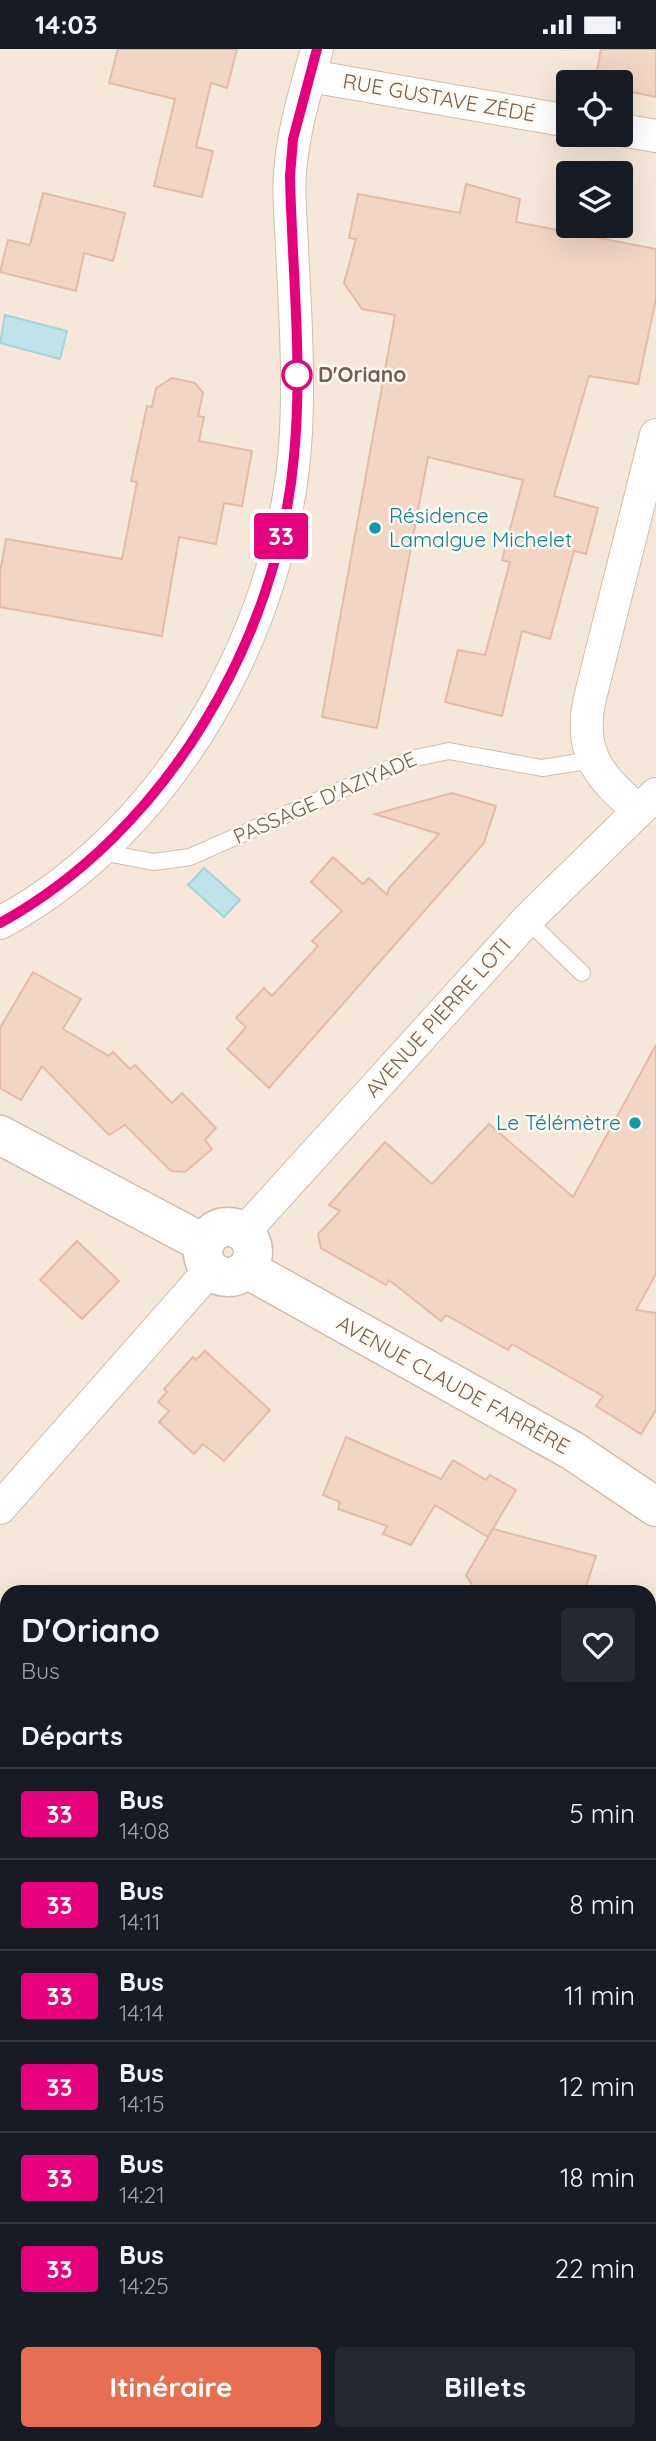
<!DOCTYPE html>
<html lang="fr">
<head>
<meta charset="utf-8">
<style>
  :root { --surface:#171b24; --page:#242831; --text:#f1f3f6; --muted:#9ea1a6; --line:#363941; --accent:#e76f51 }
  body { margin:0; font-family:Quicksand,sans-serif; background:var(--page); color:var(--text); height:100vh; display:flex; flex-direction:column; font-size:26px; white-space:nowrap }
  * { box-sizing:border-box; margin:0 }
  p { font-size:23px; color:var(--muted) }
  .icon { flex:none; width:38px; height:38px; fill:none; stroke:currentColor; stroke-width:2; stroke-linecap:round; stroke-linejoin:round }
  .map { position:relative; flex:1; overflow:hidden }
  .sheet { position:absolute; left:0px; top:1536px; width:656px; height:856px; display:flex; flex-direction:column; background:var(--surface); border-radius:21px 21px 0 0; box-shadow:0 7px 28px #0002 }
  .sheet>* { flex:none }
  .badge { padding:0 14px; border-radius:5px; font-size:24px; line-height:46px }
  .tools { position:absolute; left:556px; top:21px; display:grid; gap:14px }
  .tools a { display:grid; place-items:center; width:77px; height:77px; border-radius:7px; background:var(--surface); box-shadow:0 7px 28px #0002; font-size:35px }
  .map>.badge { position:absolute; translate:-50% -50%; box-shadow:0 0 0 4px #fff }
  h2 { padding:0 21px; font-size:26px; line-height:63px }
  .round { display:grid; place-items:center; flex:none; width:74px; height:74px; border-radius:7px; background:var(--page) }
  .overview { display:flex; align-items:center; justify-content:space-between; height:119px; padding:0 21px }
  h1 { font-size:33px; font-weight:800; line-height:52px }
  .primary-button { display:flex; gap:14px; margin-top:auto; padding:14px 21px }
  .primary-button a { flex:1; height:80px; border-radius:7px; background:var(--accent); color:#fff; font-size:28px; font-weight:800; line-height:80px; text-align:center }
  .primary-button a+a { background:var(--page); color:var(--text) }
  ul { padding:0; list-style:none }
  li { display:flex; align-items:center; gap:21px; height:91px; padding:0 21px; border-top:2px solid var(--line) }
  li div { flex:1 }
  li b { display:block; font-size:26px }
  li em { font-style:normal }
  li .badge { min-width:77px; font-weight:700; text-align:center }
  .status { display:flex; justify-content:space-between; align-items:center; height:49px; padding:0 35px; background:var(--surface); direction:ltr }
  .status svg { height:19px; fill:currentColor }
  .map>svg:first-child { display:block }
</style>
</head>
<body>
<div class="status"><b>14:03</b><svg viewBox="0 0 49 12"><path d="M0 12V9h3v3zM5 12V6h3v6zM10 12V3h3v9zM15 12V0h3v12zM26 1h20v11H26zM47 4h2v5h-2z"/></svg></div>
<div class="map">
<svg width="656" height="2392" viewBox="0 0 656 2392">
  <rect width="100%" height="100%" fill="#fdf6ec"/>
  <path fill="#f5e8da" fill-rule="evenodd" d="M0,0H656V2392H0ZM569,33H621V86H569ZM569,124H621V177H569ZM7,1544H649V2385H7Z"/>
  <polygon fill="#f3e8fa" points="0,1856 7,1857 7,2385 497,2385 496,2392 0,2392"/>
  <g fill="#bfe3e8" stroke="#a5d3da" stroke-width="2">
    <polygon points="5,266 67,282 60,310 0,294"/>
    <polygon points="204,819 240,851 224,868 188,836"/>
  </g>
  <g fill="#f3d5c3" stroke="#e6bba3" stroke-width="2">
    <polygon points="118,0 237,0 227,39 211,34 196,98 213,102 202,148 154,137 175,50 109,34"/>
    <polygon points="601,0 656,0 656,48 621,41 621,33 595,33"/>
    <polygon points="466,135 520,150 516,173 656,200 656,250 638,335 589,327 554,447 598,459 586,505 574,502 550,590 522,582 502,667 445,653 458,601 485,606 510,513 502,511 523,431 428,408 377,679 322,668 395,266 362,260 344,234 356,190 349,189 358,145 460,164"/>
    <polygon points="43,144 125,164 113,212 84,204 76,242 0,223 8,191 30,196"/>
    <polygon points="172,329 195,334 203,344 198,367 204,368 199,392 252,402 242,457 224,454 216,495 179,488 162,587 0,558 0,523 6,490 122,510 137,433 131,432 147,357 152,358 156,339"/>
    <polygon points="452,744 496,757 484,794 269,1039 227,1000 246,978 236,969 264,939 272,947 318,897 312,892 342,862 311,833 333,808 363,835 369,829 387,846 389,839 439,785 375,765"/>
    <polygon points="33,923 81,950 63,980 109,1007 113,1003 130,1020 135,1016 172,1054 182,1044 216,1079 205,1091 212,1100 185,1123 171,1122 125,1076 109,1086 42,1017 21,1051 0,1039 0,979"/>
    <polygon points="656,996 656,1225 636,1261 656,1264 656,1361 641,1385 596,1357 603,1347 512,1295 508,1301 446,1266 441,1272 389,1231 386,1236 321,1199 318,1185 340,1162 329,1156 385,1093 432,1135 489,1075 573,1148"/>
    <polygon points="77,1192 119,1232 82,1270 40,1231"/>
    <polygon points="205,1302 270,1361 224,1412 203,1395 194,1405 159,1373 169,1362 158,1353 167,1343 164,1340 193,1308 196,1311"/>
    <polygon points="346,1388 441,1430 453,1411 486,1431 490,1426 516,1441 488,1488 435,1456 411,1496 383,1485 387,1477 338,1460 340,1453 323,1446"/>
    <polygon points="493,1480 596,1507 584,1544 477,1544 466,1526"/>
  </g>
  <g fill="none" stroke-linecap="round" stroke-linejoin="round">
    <g stroke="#d1beb0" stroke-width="18">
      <g id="service">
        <polyline points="101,803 154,813 190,808 411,710 449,702 542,719 593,711"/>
        <polyline points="527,871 582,924"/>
      </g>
    </g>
    <g stroke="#d1beb0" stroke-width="34">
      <g id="minor">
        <polyline points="310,27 569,72"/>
        <polyline points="621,81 656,87"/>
        <path d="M638,761C600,729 579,705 589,653L656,386"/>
        <path d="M0,874C172,781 286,576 296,383C299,321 295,259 292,198C291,173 288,148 290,124C293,81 306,41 317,0"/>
        <polyline points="244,1183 527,871 656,745"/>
        <polyline points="0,1459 210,1221"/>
        <polyline points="0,1708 7,1710"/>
        <polyline points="649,1840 656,1836"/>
        <polyline points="518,2392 519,2385"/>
      </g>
    </g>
    <g stroke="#d1beb0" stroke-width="41">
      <g id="tertiary">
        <polyline points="0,1086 205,1195"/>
        <circle cx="228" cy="1203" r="25"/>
        <polyline points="247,1220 573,1402 656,1458"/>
      </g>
    </g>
    <use href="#service" stroke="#fff" stroke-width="16"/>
    <use href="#minor" stroke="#fff" stroke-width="32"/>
    <use href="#tertiary" stroke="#fff" stroke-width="38"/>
  </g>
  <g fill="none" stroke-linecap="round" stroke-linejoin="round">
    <g stroke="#fff" stroke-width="16">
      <path id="line" d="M0,874C164,784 278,592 294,407C303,314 292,220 290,127L293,90L317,0"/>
    </g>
    <use href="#line" stroke="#e6007e" stroke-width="10"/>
  </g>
  <circle fill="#fff" stroke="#e6007e" stroke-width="3.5" cx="297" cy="326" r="14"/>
  <g fill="#0f9aa8" stroke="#fffaf3" stroke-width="2.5">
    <circle cx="375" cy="479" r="7"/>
    <circle cx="635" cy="1074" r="7"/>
  </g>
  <g text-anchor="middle" stroke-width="5" stroke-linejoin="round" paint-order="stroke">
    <g font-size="21" fill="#7a5c4d" stroke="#fffaf3">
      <text transform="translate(439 49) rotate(10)" y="7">RUE GUSTAVE ZÉDÉ</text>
      <text transform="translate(325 749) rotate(-24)" y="7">PASSAGE D'AZIYADE</text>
      <text transform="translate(438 969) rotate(-48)" y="7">AVENUE PIERRE LOTI</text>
      <text transform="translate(453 1336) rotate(29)" y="7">AVENUE CLAUDE FARRÈRE</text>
    </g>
    <g font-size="21" font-weight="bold" fill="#7a5c4d" stroke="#fffaf3" text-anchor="start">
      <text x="318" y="333">D'Oriano</text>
    </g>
    <g font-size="21" fill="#0d838f" stroke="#fffaf3" text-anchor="start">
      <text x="389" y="474">Résidence<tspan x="389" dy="24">Lamalgue Michelet</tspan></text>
      <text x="621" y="1081" text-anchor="end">Le Télémètre</text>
    </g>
  </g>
</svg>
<div class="tools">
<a><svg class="icon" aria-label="locate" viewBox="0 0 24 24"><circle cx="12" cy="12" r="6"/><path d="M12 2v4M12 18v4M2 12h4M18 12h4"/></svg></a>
<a><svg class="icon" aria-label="layers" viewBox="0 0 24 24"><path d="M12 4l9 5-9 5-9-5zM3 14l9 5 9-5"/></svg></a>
</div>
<b class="badge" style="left:281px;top:487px;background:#e6007e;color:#fff">33</b>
<section class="sheet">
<div class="overview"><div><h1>D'Oriano</h1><p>Bus</p></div><a class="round"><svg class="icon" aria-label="heart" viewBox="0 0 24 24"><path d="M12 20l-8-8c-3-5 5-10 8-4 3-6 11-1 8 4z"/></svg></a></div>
<h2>Départs</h2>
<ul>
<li><span class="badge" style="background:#e6007e;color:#fff">33</span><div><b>Bus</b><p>14:08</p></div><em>5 min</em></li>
<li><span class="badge" style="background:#e6007e;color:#fff">33</span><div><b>Bus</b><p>14:11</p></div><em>8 min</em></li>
<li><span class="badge" style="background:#e6007e;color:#fff">33</span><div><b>Bus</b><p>14:14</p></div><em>11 min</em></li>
<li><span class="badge" style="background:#e6007e;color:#fff">33</span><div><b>Bus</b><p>14:15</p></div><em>12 min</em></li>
<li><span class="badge" style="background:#e6007e;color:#fff">33</span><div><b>Bus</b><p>14:21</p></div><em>18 min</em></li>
<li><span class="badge" style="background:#e6007e;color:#fff">33</span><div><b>Bus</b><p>14:25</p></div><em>22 min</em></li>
</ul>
<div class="primary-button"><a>Itinéraire</a><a>Billets</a></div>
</section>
</div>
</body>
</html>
